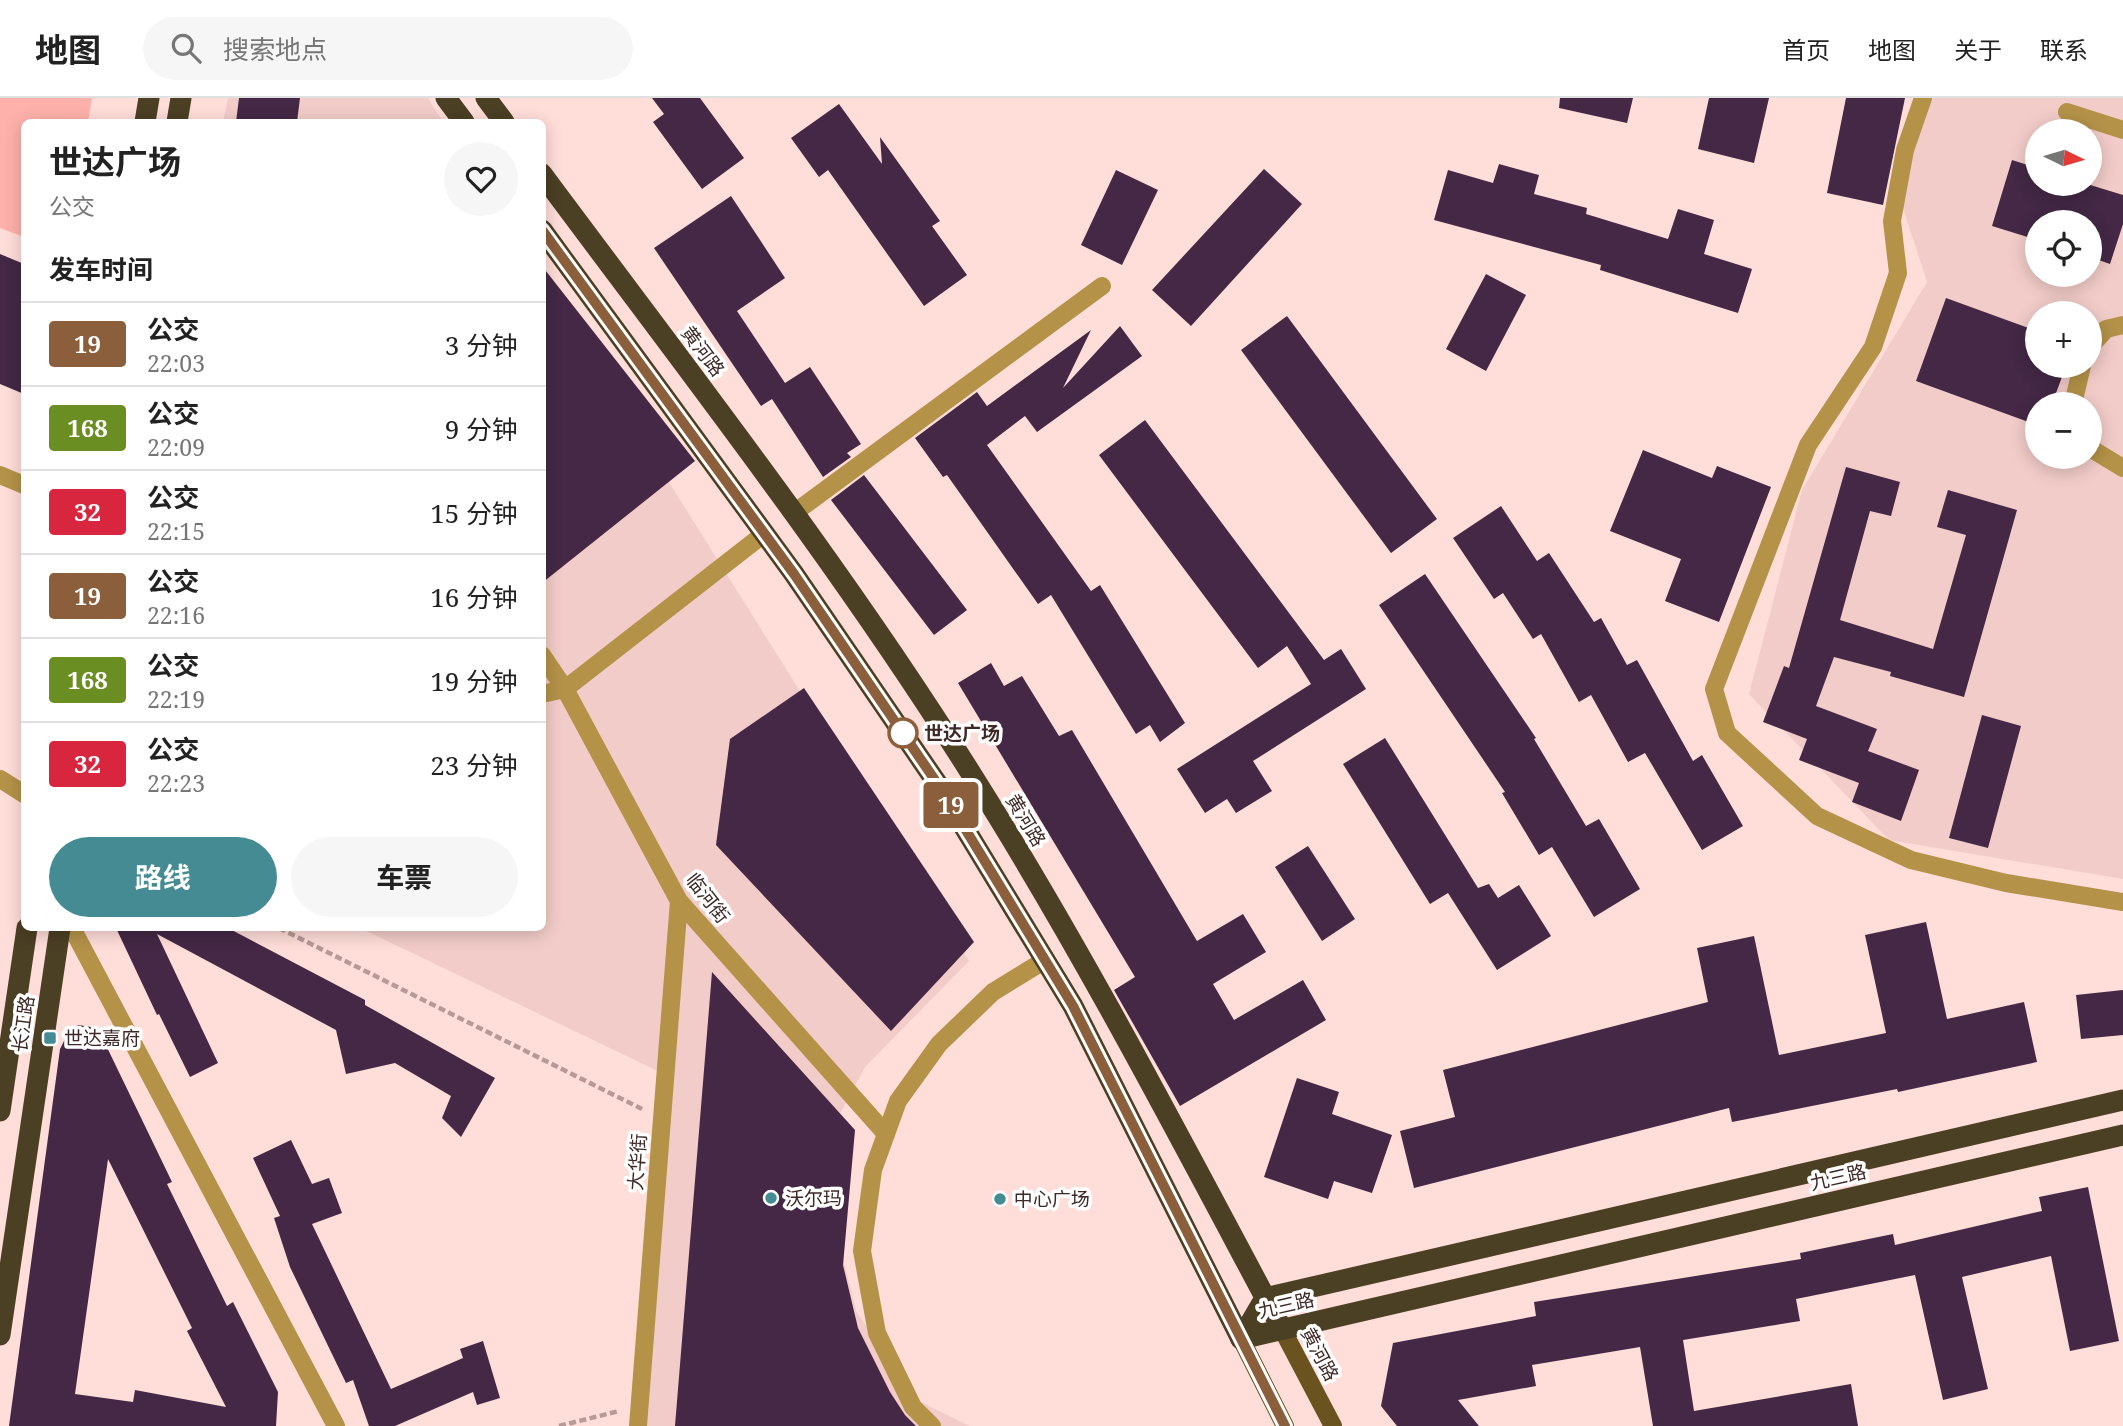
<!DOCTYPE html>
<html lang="zh">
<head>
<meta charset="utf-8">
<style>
  :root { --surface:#fff; --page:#f6f6f6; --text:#222; --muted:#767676; --line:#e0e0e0; --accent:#448b93 }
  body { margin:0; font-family:"Noto Serif","Noto Sans SC",serif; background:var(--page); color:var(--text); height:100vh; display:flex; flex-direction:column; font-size:26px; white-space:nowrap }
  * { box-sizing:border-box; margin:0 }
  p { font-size:23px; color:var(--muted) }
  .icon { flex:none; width:38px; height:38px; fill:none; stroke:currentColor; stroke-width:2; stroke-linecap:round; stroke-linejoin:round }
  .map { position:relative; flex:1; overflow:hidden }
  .side { position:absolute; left:21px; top:21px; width:525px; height:812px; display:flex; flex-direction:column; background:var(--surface); border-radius:10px; box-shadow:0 4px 18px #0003 }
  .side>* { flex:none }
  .badge { padding:0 14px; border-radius:5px; font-size:24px; line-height:46px }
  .needle { width:46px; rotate:95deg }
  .fabs { position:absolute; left:2025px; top:21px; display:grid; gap:14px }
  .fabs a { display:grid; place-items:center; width:77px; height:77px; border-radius:50%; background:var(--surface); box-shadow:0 4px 18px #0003; font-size:35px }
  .map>.badge { position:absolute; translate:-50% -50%; box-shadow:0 0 0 4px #fff }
  h2 { padding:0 28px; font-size:26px; line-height:63px }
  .round { display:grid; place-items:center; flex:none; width:74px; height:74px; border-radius:37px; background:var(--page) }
  .summary { display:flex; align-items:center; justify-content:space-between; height:119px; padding:0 28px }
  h1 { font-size:33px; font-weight:700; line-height:52px }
  .action { display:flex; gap:14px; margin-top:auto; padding:14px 28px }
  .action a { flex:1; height:80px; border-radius:42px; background:var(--accent); color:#fff; font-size:28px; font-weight:700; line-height:80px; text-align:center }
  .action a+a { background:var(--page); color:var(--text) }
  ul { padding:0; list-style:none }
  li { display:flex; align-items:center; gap:21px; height:84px; padding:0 28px; border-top:2px solid var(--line) }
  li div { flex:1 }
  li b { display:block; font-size:26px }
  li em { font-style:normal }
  li .badge { min-width:77px; font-weight:700; text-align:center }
  header { display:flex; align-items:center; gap:42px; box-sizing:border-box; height:98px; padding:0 35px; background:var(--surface); border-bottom:2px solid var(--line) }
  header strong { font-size:33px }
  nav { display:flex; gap:38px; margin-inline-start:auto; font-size:24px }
  .search { width:490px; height:63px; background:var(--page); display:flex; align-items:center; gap:18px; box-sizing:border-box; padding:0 24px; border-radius:38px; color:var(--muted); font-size:26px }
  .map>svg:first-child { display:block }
</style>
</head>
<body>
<header>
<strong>地图</strong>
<div class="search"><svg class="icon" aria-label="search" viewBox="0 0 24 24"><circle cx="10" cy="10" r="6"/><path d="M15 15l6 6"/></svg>搜索地点</div>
<nav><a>首页</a><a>地图</a><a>关于</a><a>联系</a></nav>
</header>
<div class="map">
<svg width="2123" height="1328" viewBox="0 0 2123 1328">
  <rect width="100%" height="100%" fill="#ffddd9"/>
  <g fill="#f2ccc8" fill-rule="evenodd">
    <polygon points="228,0 428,0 443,24 223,24"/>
    <path d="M1931,0H2123V781L1889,742L1749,596L1802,392L1927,184L1896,89ZM2037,33H2090V86H2037ZM2037,124H2090V177H2037ZM2037,215H2090V268H2037ZM2037,306H2090V359H2037Z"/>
    <polygon points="543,183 969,863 865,969 818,1057 856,1213 919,1303 970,1328 633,1328 668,978 360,830 542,830"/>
  </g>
  <polygon fill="#feb1aa" points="0,0 92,0 88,24 24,24 24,139 0,130"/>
  <g fill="#442846" fill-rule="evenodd">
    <polygon points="239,0 300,0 297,24 236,24"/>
    <polygon points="652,0 700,0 744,60 702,91 653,24 664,16"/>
    <polygon points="1560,0 1633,0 1627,25 1559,10"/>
    <polygon points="1709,0 1769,0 1754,65 1698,51"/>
    <polygon points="1846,0 1905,0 1883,107 1827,95"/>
    <polygon points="839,6 882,66 880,39 940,123 932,128 967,177 924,208 828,72 819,79 791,40"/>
    <polygon points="2012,62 2037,70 2037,86 2087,86 2123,97 2123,126 2110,166 2090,159 2090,124 2037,124 2037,142 1992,128"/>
    <polygon points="1499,66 1539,77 1534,96 1587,110 1586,116 1668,141 1678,111 1714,122 1704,156 1752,171 1738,215 1600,172 1601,167 1434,122 1448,72 1493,85"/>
    <polygon points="1264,71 1302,106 1191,228 1152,192"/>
    <polygon points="1116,72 1158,92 1122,167 1081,147"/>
    <polygon points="731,98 785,180 737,213 785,285 810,269 861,346 847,355 851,359 823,379 772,301 761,308 654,150"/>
    <polygon points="0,156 24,166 24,296 0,286"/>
    <polygon points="542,168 695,363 542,485"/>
    <polygon points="1486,176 1526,197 1486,273 1446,251"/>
    <polygon points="1946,200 2037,233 2037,268 2066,268 2052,306 2037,306 2037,327 1916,283"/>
    <polygon points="1287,218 1437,421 1391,455 1241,252"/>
    <polygon points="1120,228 1142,258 1037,334 1025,318 987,347 1091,493 1100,487 1185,625 1160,644 1150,627 1136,636 1051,497 1038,506 947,377 943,379 915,340 977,294 987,308 1091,232 1063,290"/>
    <polygon points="1145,322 1324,562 1341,551 1366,591 1253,663 1272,693 1236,715 1227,701 1205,715 1177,671 1311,586 1287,548 1258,570 1099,357"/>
    <polygon points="1643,352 1712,380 1717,368 1771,389 1719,524 1665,503 1681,461 1610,433"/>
    <polygon points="1846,369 1900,384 1891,418 1870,413 1840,522 1933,551 1966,437 1937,429 1948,392 2017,412 1964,599 1890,578 1891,574 1834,559 1816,608 1877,631 1868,653 1919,672 1901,723 1852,704 1859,685 1799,662 1807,641 1763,624 1784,568 1789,570"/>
    <polygon points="864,377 967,512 934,537 831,402"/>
    <polygon points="1501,408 1537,463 1549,455 1594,524 1601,520 1627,567 1637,562 1693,663 1702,657 1743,728 1702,752 1645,655 1628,664 1591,597 1579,604 1541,536 1533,541 1503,495 1494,501 1453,440"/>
    <polygon points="1425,476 1536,640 1534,641 1586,728 1599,721 1640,791 1594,819 1552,749 1539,757 1502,695 1505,694 1379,507"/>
    <polygon points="991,565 1004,588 1022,578 1059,638 1072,632 1197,843 1243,816 1266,854 1213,886 1234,922 1303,882 1326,922 1180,1008 1114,892 1135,879 958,585"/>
    <polygon points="804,590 974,844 891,933 716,747 730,641"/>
    <polygon points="1982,617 2021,628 1988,750 1949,740"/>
    <polygon points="1385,640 1478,790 1489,786 1498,800 1519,787 1551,838 1497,872 1448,795 1430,806 1343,666"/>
    <polygon points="1308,748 1355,821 1322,843 1275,769"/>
    <polygon points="1926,824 1947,921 2024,904 2037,964 1898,994 1897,991 1732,1024 1729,1010 1414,1090 1400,1033 1455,1019 1443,972 1708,904 1697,850 1754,838 1779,957 1886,935 1865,837"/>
    <polygon points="116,830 228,830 365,902 365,907 495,980 461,1039 442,1020 451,998 395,965 346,976 336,932 157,836 218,965 190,979 159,916 157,917"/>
    <polygon points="712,874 855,1032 843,1167 858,1230 890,1294 905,1317 916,1328 675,1328"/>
    <polygon points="2123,892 2123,937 2081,941 2076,897"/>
    <path d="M78,927L91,929L102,939L172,1084L167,1086L227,1208L233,1204L278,1294L276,1328H9L60,951L67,937ZM108,1061L192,1230L187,1233L226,1309L135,1292L133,1304L75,1296Z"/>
    <polygon points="1297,980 1339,994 1332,1016 1392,1037 1372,1095 1334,1083 1328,1101 1264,1079"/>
    <polygon points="291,1042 312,1086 329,1080 342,1115 312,1126 391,1291 463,1260 460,1251 483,1243 500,1300 477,1307 473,1294 395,1328 369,1328 353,1282 346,1285 290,1169 274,1120 280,1118 253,1060"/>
    <polygon points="2088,1089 2119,1243 2070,1253 2051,1158 1962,1179 1988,1291 1943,1302 1915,1177 1796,1201 1800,1223 1683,1242 1694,1313 1851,1286 1858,1328 1653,1328 1640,1249 1532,1267 1536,1288 1458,1302 1479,1328 1397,1328 1381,1308 1393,1245 1536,1218 1534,1204 1801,1161 1800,1155 1893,1136 1895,1147 2042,1113 2039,1099"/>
  </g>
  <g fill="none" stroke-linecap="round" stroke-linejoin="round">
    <g stroke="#b79a97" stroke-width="4.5" stroke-dasharray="7 3.5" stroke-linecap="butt">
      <polyline points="279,830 642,1011"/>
      <polyline points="559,1328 619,1313"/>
    </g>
    <g stroke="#b49248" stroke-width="18">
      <polyline points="1923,0 1905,52 1892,123 1898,175 1873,249 1808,347 1714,591 1727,635 1817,718 1911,762 2006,785 2123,804"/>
      <polyline points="2067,14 2123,32"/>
      <polyline points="2090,249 2106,231 2123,227"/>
      <polyline points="2073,306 2082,268"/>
      <polyline points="2090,350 2123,370"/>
      <polyline points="0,377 24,387"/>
      <polyline points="794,415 1102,188"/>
      <polyline points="542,557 565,591 679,803 886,1036"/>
      <polyline points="542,596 565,591 765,435"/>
      <polyline points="0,681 24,696"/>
      <polyline points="72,830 336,1328"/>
      <polyline points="638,1328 679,803"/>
      <polyline points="932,1328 913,1309 877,1235 862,1153 873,1072 898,1003 939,946 993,894 1045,862"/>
    </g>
    <g stroke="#6a531e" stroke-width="18">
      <polyline points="1282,1231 1333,1328"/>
      <polyline points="1241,1241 1285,1328"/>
    </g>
    <g stroke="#4b3f24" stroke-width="21">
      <polyline points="446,0 464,24"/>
      <polyline points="486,0 504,24"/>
      <polyline points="145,24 149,0"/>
      <polyline points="177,24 181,0"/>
      <path d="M542,76C689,274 841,468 972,677C1085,856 1182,1044 1282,1231"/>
      <polyline points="542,132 794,476 939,688 1073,908 1241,1241"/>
      <polyline points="0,1013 27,830"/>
      <polyline points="0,1237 60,830"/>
      <polyline points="1241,1241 1265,1200 2123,1002"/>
      <polyline points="1241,1241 2123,1037"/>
    </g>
  </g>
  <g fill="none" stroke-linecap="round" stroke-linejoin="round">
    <g stroke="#fff" stroke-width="16">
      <polyline id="line" points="542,132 794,476 939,688 1073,908 1285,1328"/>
    </g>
    <use href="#line" stroke="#8b5e3c" stroke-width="10"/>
  </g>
  <circle fill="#fff" stroke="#8b5e3c" stroke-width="3.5" cx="903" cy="635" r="14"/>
  <g fill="#448b93" stroke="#fff" stroke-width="2.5">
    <rect x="43" y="933" width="14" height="14" rx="3.5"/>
    <circle cx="771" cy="1100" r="7"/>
    <circle cx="1000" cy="1101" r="7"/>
  </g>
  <g text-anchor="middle" stroke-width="7" stroke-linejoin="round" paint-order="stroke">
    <g font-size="19" fill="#3e2927" stroke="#fff">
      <text transform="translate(703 253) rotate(53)" y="7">黄河路</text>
      <text transform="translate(1026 722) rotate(59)" y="7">黄河路</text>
      <text transform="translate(708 800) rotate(52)" y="7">临河街</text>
      <text transform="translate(23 926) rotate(-82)" y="7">长江路</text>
      <text transform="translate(637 1064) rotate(-86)" y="7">大华街</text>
      <text transform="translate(1838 1079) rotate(-13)" y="7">九三路</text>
      <text transform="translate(1286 1207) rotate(-13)" y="7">九三路</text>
      <text transform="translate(1320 1256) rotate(62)" y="7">黄河路</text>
    </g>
    <g font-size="19" font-weight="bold" fill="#3e2927" stroke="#fff" text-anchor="start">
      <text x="924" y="642">世达广场</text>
    </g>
    <g font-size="19" fill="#3e2927" stroke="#fff" text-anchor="start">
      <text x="64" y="947">世达嘉府</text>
      <text x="785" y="1107">沃尔玛</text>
      <text x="1014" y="1108">中心广场</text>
    </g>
  </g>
</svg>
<div class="fabs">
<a><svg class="needle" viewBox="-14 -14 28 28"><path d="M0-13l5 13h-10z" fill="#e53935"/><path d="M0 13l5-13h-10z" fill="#767676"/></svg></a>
<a><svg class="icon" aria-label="locate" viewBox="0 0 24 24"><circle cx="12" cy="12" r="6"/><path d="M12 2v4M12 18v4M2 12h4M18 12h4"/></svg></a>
<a>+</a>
<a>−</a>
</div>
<b class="badge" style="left:951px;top:707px;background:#8b5e3c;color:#fff">19</b>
<section class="side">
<div class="summary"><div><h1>世达广场</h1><p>公交</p></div><a class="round"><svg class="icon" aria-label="heart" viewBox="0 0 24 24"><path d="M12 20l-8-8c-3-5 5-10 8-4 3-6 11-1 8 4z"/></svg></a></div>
<h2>发车时间</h2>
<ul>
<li><span class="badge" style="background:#8b5e3c;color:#fff">19</span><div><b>公交</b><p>22:03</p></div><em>3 分钟</em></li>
<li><span class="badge" style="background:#6b8e23;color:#fff">168</span><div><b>公交</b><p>22:09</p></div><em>9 分钟</em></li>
<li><span class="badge" style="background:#d7263d;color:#fff">32</span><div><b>公交</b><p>22:15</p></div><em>15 分钟</em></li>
<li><span class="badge" style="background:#8b5e3c;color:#fff">19</span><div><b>公交</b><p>22:16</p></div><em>16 分钟</em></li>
<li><span class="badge" style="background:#6b8e23;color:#fff">168</span><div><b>公交</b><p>22:19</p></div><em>19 分钟</em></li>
<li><span class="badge" style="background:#d7263d;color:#fff">32</span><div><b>公交</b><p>22:23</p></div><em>23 分钟</em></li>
</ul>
<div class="action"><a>路线</a><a>车票</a></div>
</section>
</div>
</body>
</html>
